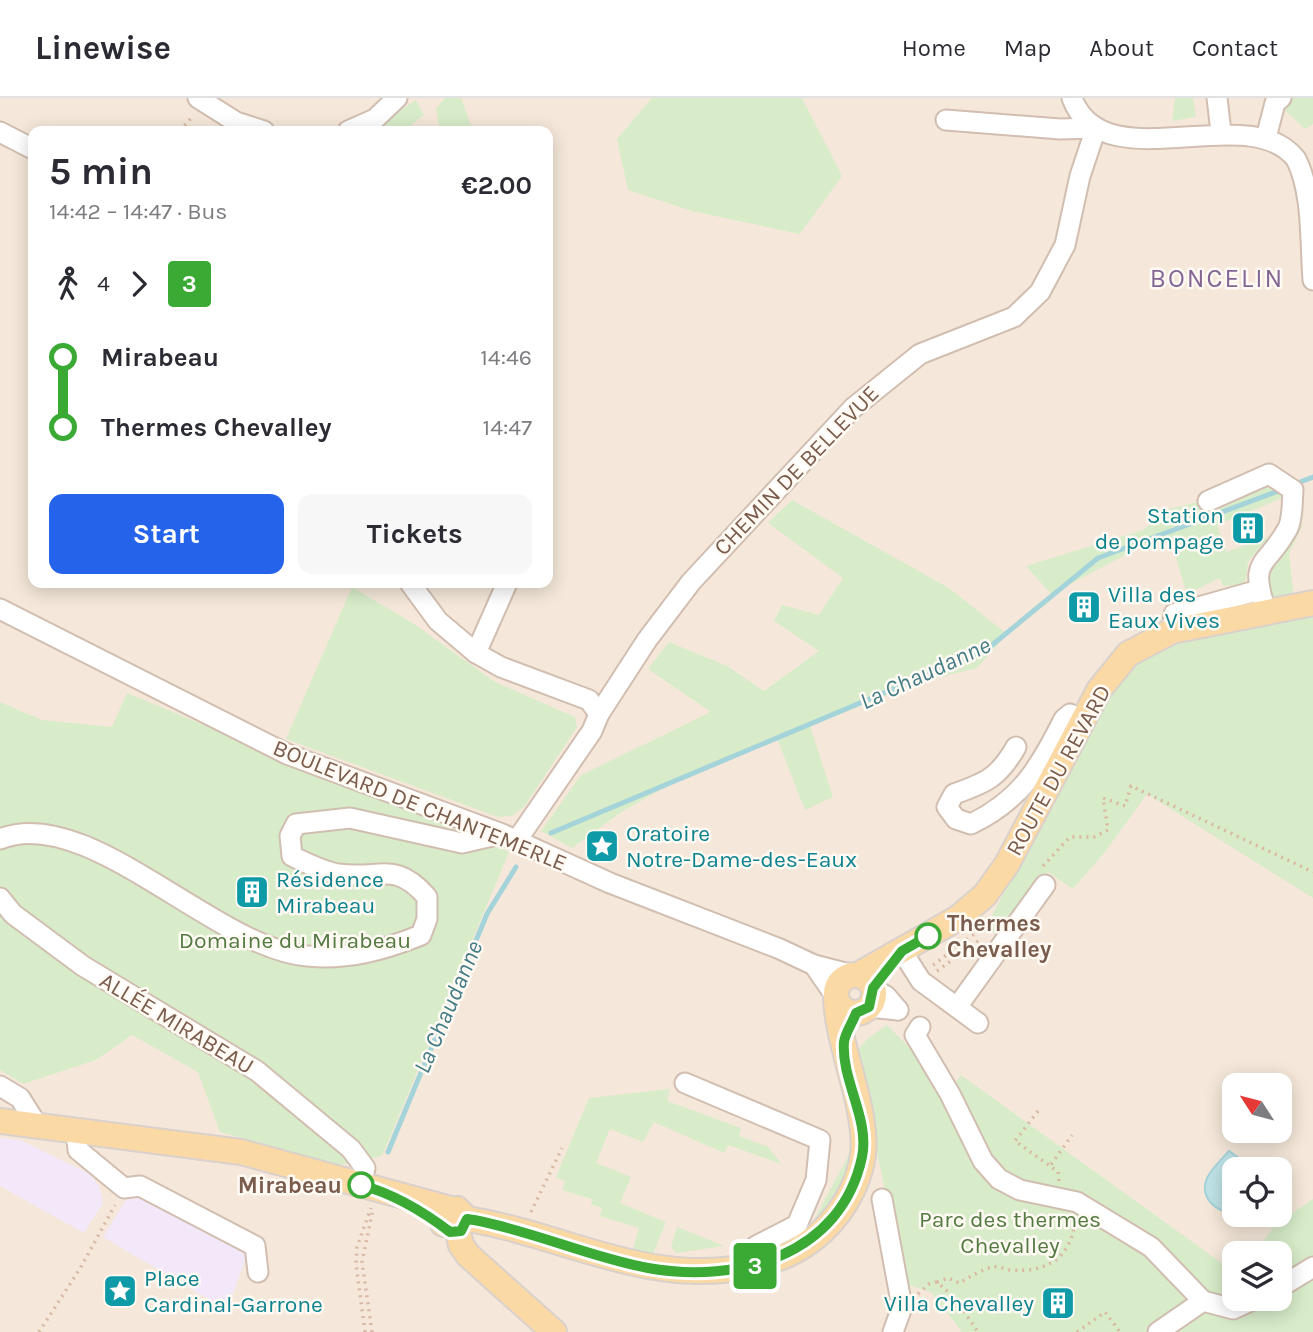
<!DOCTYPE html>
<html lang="en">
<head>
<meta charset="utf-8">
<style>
  :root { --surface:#fff; --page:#f7f7f7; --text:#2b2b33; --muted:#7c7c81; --line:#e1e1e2; --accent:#2563eb }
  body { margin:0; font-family:Karla,sans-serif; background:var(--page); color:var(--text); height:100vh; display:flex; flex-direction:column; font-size:26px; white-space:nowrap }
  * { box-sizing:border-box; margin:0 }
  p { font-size:23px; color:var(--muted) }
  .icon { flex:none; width:38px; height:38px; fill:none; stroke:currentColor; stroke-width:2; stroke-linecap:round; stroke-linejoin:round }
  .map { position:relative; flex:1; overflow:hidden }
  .side { position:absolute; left:28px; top:28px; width:525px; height:462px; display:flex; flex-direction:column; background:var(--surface); border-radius:14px; box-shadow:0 4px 18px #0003 }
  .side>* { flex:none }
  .badge { padding:0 14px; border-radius:5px; font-size:24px; line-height:46px }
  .needle { width:46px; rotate:306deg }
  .buttons { position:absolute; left:1222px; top:975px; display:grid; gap:14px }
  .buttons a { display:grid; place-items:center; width:70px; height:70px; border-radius:14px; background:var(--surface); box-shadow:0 4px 18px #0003; font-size:35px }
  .map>.badge { position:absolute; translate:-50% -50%; box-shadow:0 0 0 4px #fff }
  .legs { display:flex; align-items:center; gap:10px; height:77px; padding:0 21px; font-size:23px }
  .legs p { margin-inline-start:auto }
  .summary { display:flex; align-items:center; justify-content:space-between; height:119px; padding:0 21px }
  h1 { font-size:38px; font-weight:700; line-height:52px }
  .button { display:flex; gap:14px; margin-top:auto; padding:14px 21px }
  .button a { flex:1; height:80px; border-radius:14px; background:var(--accent); color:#fff; font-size:28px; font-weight:700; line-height:80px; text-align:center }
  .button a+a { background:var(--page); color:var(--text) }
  ul { padding:0 21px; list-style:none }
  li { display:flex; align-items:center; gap:24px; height:70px; font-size:26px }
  li i { display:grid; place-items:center; width:10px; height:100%; margin:0 9px; background:currentColor }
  li i::after { content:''; width:18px; height:18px; margin:-9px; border:5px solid; border-radius:50%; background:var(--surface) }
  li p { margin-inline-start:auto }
  li:first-child i { background:linear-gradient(#0000 50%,currentColor 0) }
  li:last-child i { background:linear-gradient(currentColor 50%,#0000 0) }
  header { display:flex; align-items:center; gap:42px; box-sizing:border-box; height:98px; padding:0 35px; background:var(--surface); border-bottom:2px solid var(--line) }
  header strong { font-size:33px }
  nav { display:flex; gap:38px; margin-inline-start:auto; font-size:24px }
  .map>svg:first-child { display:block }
</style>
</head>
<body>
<header>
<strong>Linewise</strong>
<nav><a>Home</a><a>Map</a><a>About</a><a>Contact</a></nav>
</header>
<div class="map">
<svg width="1313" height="1234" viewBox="0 0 1313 1234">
  <rect width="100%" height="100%" fill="#fdf6ec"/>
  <path fill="#f5e8da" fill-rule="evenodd" d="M0,0H1313V1234H0ZM33,33H548V485H33ZM1234,987H1279V1032H1234ZM1234,1071H1279V1116H1234ZM1234,1155H1279V1200H1234Z"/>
  <g fill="#f3e8fa">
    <polygon points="0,1040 20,1042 90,1076 99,1088 103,1105 84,1135 0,1088"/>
    <polygon points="134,1089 250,1149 227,1212 103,1139"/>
  </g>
  <g fill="#d8ecc9">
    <polygon points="445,0 461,0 473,33 440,33 436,11"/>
    <polygon points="652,0 802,0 842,78 800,136 692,113 628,92 617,41"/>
    <polygon points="1175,0 1193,0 1196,19 1172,23"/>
    <polygon points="1287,0 1313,0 1313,26 1305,31 1282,10"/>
    <polygon points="416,2 424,17 404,33 369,33"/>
    <polygon points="1303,385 1302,429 1289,455 1294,501 1270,504 1264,470 1298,409 1300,386"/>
    <polygon points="1269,388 1287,398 1217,427 1226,454 1269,439 1248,464 1245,487 1223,488 1220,480 1187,496 1172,447 1165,440 1150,444 1051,496 1026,468 1143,432 1168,411"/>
    <polygon points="792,402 949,490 1007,536 977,570 923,583 810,628 833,699 805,712 776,638 672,685 620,715 572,750 541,733 581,677 711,614 648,571 669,544 727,568 764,593 819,553 774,523 782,507 819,517 843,480 768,425"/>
    <polygon points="352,489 414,526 495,584 575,619 577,629 524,709 512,718 498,719 286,641"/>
    <polygon points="1313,510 1313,800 1147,696 1105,754 1073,791 1048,774 996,838 988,826 1111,583 1143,549"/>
    <polygon points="127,595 509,754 382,1058 339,1067 220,1034 198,974 132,937 96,962 23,986 0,972 0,604 42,622 112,629"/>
    <polygon points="887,927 924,964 954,987 961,977 1234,1174 1234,1200 1279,1200 1279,1155 1255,1155 1275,1127 1313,1101 1313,1234 962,1234 931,1194 905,1186 856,955 866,942"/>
    <polygon points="670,991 667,1003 741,1030 739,1038 768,1049 782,1066 728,1047 724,1055 654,1024 643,1044 610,1031 596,1065 631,1079 620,1105 666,1124 652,1158 633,1151 639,1130 600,1118 602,1110 591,1106 592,1101 562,1092 565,1083 556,1079 589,1000"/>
    <polygon points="851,1053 854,1064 827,1115 815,1120"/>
    <polygon points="677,1129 724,1148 676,1155 671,1149"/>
  </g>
  <path fill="#bfe3e8" stroke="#a5d3da" stroke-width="2" d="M1229,1053L1253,1070L1268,1063L1285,1079L1279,1087V1071H1234V1114C1216,1115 1199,1099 1207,1080C1212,1070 1222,1061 1229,1053Z"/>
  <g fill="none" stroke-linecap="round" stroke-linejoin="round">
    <g stroke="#a5d3da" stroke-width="5">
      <polyline points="1295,386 1313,379"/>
      <polyline points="551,735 986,552 1098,460 1284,391"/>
      <polyline points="388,1054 487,816 516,769"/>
    </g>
    <g stroke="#d1beb0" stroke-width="23">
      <g id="minor">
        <polyline points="198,0 236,24 264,33"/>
        <path d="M1072,0C1103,85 1249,0 1296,61C1313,94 1310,144 1313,182"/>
        <polyline points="1217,0 1221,34"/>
        <polyline points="946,22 1060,31 1096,30"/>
        <polyline points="348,33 375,21 397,0"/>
        <polyline points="0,34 33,51"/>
        <polyline points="1267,36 1275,5 1281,0"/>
        <path d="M1208,403L1269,376L1293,392C1292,403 1293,420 1288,430C1266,471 1248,459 1266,513"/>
        <polyline points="410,485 438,523 476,555 501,569 589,602 599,616 592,633 517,742"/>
        <polyline points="0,511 287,656 502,736 610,785 780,851 814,867 836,899"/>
        <polyline points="1172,533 1174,516 1259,492"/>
        <polyline points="476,555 507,485"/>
        <polyline points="599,616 647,542 691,484 853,310 920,256 1014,219 1040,194 1065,147 1080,78 1096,30"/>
        <path d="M1016,649C999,679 986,685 954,696L947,709L956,721L971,726C1021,702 1040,669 1064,621L1070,616L1084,622"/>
        <path d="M0,741C87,705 216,851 307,858C348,862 384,852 421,837L427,821V799C395,762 380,782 338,776C322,773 306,765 292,758L290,738L296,726L350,720L462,745L501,736"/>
        <polyline points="0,800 13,816 83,868 257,973 351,1051 365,1070 361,1088"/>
        <polyline points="902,853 921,883 978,925"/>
        <polyline points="814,867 853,877"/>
        <polyline points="873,890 886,898 898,912"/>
        <polyline points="869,909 898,912"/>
        <polyline points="957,909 1045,787"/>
        <polyline points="920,929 915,937 950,996 983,1063 999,1081 1020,1092 1077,1104 1151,1149 1203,1203"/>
        <polyline points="685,985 820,1042 816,1082 797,1127 756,1148 750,1169"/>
        <polyline points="0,988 20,1000 37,1027"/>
        <polyline points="76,1033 78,1052 124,1090 140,1088 255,1148 258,1174"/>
        <polyline points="882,1101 902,1209 893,1234"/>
        <polyline points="1279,1190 1313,1169"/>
        <polyline points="1158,1234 1203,1203 1233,1211 1257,1200"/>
      </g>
    </g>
    <g stroke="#dad1cd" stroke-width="28">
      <g id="major">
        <polyline points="858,877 958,820 985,797 1007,766 1099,592 1128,556 1172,533 1313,505"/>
        <circle cx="855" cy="896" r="19"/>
        <polyline points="0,1023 241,1054 451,1111"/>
        <path d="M443,1126L445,1115L457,1111L467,1121C562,1136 646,1188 745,1169C770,1165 793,1157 813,1141C838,1122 859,1089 863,1057C868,1011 838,949 836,901"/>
        <polyline points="458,1134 461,1147 468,1157 554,1234"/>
      </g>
    </g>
    <g stroke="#d9b8a5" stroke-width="3.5" stroke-dasharray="2 5" stroke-linecap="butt">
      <polyline points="180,33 192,19"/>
      <polyline points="596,761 599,751"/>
      <polyline points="1043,768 1070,739 1094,739 1108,732 1103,700 1125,708 1131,688 1313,774"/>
      <polyline points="933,867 982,830"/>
      <polyline points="937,873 982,840"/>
      <polyline points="1038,1013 1015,1043 1050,1068"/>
      <polyline points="1059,1083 1058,1074 1050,1068 1072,1037"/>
      <polyline points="531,1114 562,1050"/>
      <polyline points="1258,1144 1277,1155"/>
      <polyline points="1279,1157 1289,1163"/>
      <path d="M937,1184L948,1180L959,1185C969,1180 983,1170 994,1169C999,1168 1005,1171 1010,1172C1047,1175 1071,1160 1075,1123"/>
      <polyline points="918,1196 929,1186 937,1184 955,1200 978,1234"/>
      <polyline points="39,1234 81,1169 115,1107"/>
      <polyline points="365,1234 356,1166 357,1149 371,1110"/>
      <polyline points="372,1234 362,1164 373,1111"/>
      <polyline points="1077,1234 1105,1214 1120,1234"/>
    </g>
    <use href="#minor" stroke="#fff" stroke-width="19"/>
    <use href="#major" stroke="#fbd9a5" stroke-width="24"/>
  </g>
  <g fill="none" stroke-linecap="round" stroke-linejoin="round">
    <g stroke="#fff" stroke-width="16">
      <path id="line-1" d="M361,1087C394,1096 424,1114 450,1134L461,1133L467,1121L474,1122C533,1133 589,1159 648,1170C737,1186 841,1158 862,1059C870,1021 841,982 844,944C845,935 853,924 856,915L869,909L873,890L902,853L928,838"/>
    </g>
    <use href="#line-1" stroke="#3aaa35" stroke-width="10"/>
  </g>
  <defs>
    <g id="building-square" transform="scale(1.75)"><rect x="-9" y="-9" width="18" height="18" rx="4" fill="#0f9aa8" stroke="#fffaf3"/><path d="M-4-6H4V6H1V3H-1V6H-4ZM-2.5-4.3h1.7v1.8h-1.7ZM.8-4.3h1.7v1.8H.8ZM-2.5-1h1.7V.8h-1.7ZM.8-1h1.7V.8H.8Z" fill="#fff"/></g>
    <g id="sight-square" transform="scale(1.75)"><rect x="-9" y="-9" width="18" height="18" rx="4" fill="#0f9aa8" stroke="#fffaf3"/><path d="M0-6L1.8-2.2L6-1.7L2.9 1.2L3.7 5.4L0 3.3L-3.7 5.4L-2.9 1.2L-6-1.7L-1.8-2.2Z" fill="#fff"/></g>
  </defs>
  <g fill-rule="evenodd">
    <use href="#building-square" x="1248" y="430"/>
    <use href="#building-square" x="1084" y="509"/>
    <use href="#sight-square" x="602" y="748"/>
    <use href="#building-square" x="252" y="794"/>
    <use href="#sight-square" x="120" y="1193"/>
    <use href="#building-square" x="1058" y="1205"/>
  </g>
  <g fill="#fff" stroke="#3aaa35" stroke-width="3.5">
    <circle cx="928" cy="838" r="12"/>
    <circle cx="361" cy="1087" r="12"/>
  </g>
  <g text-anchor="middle" stroke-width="5" stroke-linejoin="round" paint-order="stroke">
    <g font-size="23" fill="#7a5c4d" stroke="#fffaf3">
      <text transform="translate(796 372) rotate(-46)" y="8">CHEMIN DE BELLEVUE</text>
      <text transform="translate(1058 672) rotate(-61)" y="8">ROUTE DU REVARD</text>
      <text transform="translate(420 707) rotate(22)" y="8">BOULEVARD DE CHANTEMERLE</text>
      <text transform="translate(177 925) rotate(31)" y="8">ALLÉE MIRABEAU</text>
    </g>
    <g font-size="23" fill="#0d838f" stroke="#fffaf3" text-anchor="start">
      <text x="1224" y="425" text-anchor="end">Station<tspan x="1224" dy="26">de pompage</tspan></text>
      <text x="1108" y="504">Villa des<tspan x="1108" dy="26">Eaux Vives</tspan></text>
      <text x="626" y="743">Oratoire<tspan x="626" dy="26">Notre-Dame-des-Eaux</tspan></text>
      <text x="276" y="789">Résidence<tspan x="276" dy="26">Mirabeau</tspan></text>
      <text x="144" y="1188">Place<tspan x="144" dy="26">Cardinal-Garrone</tspan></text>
      <text x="1034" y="1213" text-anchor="end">Villa Chevalley</text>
    </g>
    <g font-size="23" font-weight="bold" fill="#7a5c4d" stroke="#fffaf3" text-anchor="start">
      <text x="947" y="833">Thermes<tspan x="947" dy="26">Chevalley</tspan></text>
      <text x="342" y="1095" text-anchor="end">Mirabeau</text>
    </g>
    <g font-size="23" fill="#537a41" stroke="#fffaf3">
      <text x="295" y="850">Domaine du Mirabeau</text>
      <text x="1010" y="1129">Parc des thermes<tspan x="1010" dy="26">Chevalley</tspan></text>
    </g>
    <g font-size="24" font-style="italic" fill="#437c86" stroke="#fffaf3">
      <text transform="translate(925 575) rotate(-25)" y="8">La Chaudanne</text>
      <text transform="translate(448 909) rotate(-67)" y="8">La Chaudanne</text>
    </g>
    <g font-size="26" letter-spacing="2" fill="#846695" stroke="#fffaf3">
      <text x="1217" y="189">BONCELIN</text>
    </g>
  </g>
</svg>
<div class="buttons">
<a><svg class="needle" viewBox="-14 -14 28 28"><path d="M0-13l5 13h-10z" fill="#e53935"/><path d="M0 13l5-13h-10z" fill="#7c7c81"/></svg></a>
<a><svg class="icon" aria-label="locate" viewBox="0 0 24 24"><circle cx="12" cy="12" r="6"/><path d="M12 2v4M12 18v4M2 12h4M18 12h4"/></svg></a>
<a><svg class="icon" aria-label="layers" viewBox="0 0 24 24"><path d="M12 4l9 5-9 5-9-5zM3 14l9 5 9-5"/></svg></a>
</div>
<b class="badge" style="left:755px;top:1168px;background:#3aaa35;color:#fff">3</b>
<section class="side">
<div class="summary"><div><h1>5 min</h1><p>14:42 – 14:47 · Bus</p></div><b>€2.00</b></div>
<div class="legs"><svg class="icon" aria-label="walk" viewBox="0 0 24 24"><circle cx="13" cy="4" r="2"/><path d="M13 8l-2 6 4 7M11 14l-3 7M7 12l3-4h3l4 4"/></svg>4<svg class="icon" aria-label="forward" viewBox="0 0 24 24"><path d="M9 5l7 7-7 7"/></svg><b class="badge" style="background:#3aaa35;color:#fff">3</b></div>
<ul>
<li><i style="color:#3aaa35"></i><b>Mirabeau</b><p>14:46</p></li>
<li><i style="color:#3aaa35"></i><b>Thermes Chevalley</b><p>14:47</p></li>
</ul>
<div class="button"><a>Start</a><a>Tickets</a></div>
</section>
</div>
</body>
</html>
